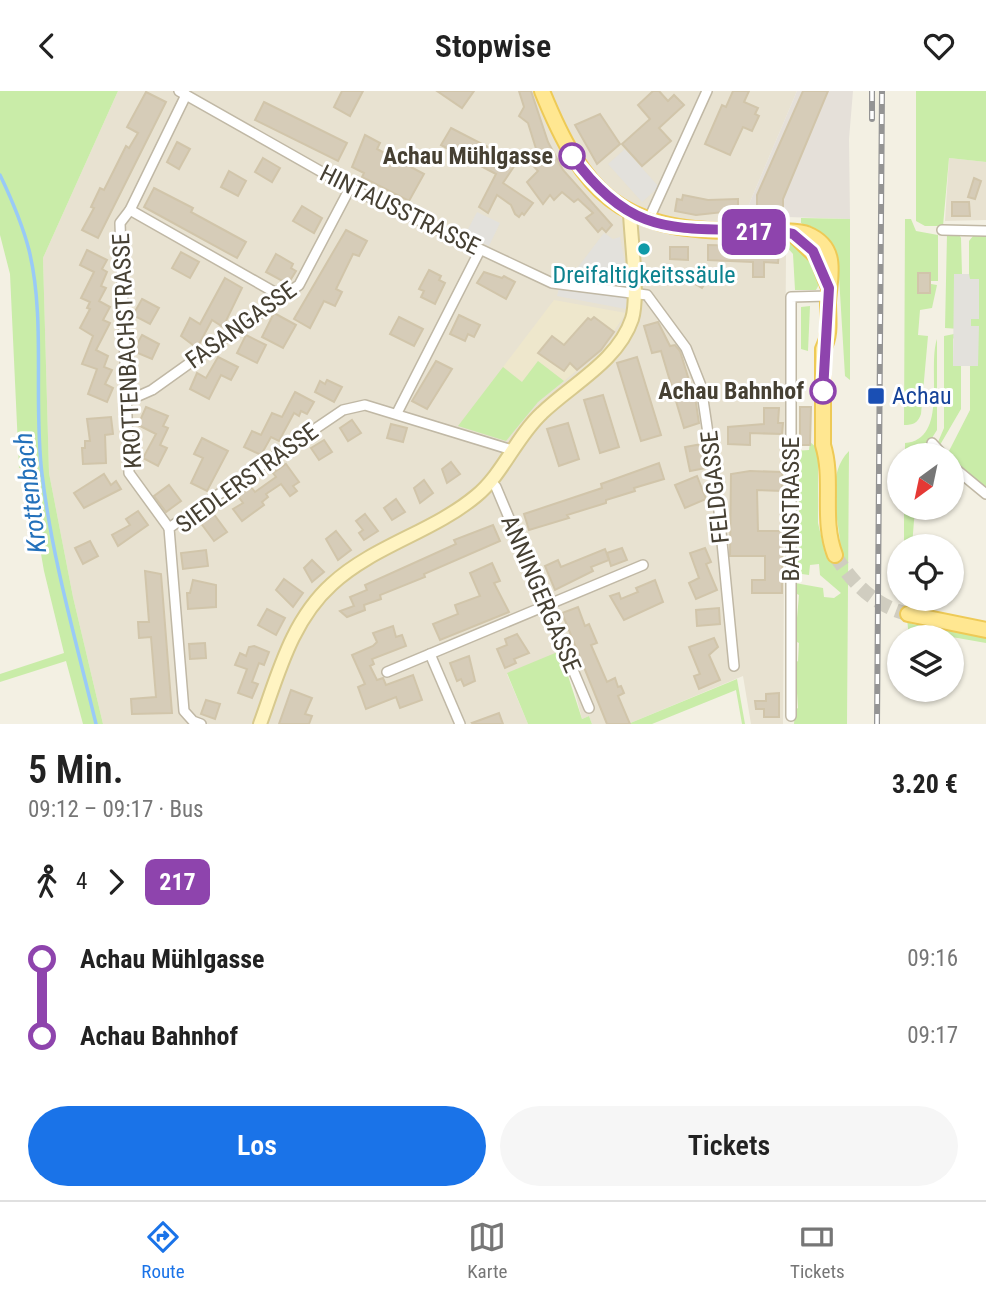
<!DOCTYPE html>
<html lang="de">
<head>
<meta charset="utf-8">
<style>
  :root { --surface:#fff; --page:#f6f6f6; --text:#222; --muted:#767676; --line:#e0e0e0; --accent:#1a73e8 }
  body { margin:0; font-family:"Roboto Condensed",sans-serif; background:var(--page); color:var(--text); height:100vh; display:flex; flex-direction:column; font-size:26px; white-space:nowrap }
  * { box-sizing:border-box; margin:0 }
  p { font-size:23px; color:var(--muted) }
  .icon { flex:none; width:38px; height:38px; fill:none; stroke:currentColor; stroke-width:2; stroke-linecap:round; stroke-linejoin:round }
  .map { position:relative; height:633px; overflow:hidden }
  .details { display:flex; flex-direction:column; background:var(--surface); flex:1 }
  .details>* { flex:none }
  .badge { padding:0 14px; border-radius:10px; font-size:24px; line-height:46px }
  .needle { width:46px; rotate:213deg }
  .tools { position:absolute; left:887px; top:352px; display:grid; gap:14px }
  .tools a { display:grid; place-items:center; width:77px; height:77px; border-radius:50%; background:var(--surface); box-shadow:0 2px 5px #0004; font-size:35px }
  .map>.badge { position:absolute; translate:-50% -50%; box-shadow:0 0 0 4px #fff }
  .legs { display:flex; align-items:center; gap:10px; height:77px; padding:0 28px; font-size:23px }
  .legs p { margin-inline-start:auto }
  .overview { display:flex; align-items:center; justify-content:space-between; height:119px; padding:0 28px }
  h1 { font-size:38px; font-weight:600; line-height:52px }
  .button { display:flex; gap:14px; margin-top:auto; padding:14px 28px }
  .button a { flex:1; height:80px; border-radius:42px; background:var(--accent); color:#fff; font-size:28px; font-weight:600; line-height:80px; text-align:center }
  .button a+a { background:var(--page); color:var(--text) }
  ul { padding:0 28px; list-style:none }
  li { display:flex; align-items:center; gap:24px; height:77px; font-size:26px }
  li i { display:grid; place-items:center; width:10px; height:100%; margin:0 9px; background:currentColor }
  li i::after { content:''; width:18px; height:18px; margin:-9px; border:5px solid; border-radius:50%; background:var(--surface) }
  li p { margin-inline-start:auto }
  li:first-child i { background:linear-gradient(#0000 50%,currentColor 0) }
  li:last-child i { background:linear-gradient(currentColor 50%,#0000 0) }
  header { display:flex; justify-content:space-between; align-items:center; height:91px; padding:0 28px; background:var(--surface); font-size:32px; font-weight:600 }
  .menu { display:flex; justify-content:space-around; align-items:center; height:98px; border-top:2px solid var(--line); background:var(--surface); font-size:19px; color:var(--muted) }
  .menu a { display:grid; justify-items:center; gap:4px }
  .menu .active { color:var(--accent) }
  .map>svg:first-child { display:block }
</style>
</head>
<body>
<header><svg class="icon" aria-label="back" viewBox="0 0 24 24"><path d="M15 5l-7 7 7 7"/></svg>Stopwise<svg class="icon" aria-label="heart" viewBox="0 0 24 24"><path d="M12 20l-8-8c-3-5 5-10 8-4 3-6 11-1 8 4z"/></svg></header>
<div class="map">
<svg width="986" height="633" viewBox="0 0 986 633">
  <rect width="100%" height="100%" fill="#f3f0e3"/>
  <g fill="#e8e2d1">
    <polygon points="118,0 797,0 742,130 748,151 777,151 786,161 783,633 751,633 743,585 628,633 592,633 589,625 582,628 570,582 507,583 528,633 103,633 73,506 49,382 43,167"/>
    <polygon points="949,67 986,71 986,129 945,130"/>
  </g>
  <polygon fill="#e5e0d9" points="797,0 853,0 849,48 850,128 787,126 785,130 742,130"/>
  <polygon fill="#eee7cc" points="554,209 626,222 601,259 564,290 538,270 522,291 503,276"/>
  <g fill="#c9eca8">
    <polygon points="0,0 118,0 43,167 49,382 73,506 103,633 83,633 66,570 0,591 0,583 64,562 44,480 26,377 19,377 10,183 0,144"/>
    <polygon points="916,0 986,0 986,71 949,67 943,135 925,135 916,130"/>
    <polygon points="801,127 850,128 850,289 845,285 838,169 824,146 801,132"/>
    <path d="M905,128H911L916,140L938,144V190H931V181L917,182V203H931V193L937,194L932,217L920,219L918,244L928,245L921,323C918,332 913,334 904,334Z"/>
    <polygon points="947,143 959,143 961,147 962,183 954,183 959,238 945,237"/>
    <polygon points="973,145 986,145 986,397 954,371 949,360 970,319 970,275 978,275 978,235 971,235 971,227 978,228 979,188 969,188 969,150"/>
    <path d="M779,147C799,149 830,178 816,199H795L793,163Z"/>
    <polygon points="810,215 808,260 801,258 801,216"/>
    <polygon points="959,242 953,248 953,274 961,275 961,318 940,354 938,351 944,337 944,245"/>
    <path d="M937,248V339L930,350L915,364H905V352C949,349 927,277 937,248Z"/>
    <polygon points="538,270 564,290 538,311 506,350 458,335 503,276 522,291"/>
    <path d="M810,351L818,358V432L825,462L829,465L841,459C839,428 824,385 849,360L847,633H794L795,619L798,617L795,572L798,570L799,552L795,550L799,504L795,502V492L823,497L824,506L834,507L841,502L820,484L819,473L810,474L809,484L795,482L799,456L795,455V429L799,427V409L795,407L799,404V385L795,383L794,360L809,359Z"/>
    <polygon points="904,417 915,417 912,455 904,455"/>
    <polygon points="907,528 912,533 986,546 986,552 952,546 909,546"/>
    <polygon points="560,560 582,628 589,625 592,633 528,633 507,582"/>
    <polygon points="737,588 745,633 742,633 736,599 652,633 628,633"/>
  </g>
  <g fill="#e3e1dc">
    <polygon points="625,58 659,96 642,111 608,73"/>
    <polygon points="477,121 500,132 489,155 465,144"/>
    <polygon points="604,142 613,148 620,146 626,179 626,218 557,205 563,181 575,180"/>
    <polygon points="954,183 969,183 970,188 979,188 979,228 971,228 971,235 979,235 978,275 953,275"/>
  </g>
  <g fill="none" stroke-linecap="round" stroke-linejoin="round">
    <path stroke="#99caf7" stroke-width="3.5" d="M0,84C12,109 22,132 29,159C46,228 33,311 42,383C52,467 76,550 96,633"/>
  </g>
  <g fill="#d6ccb8" stroke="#d1c5aa" stroke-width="2">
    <polygon points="342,0 363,0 350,25 334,16"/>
    <polygon points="437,0 474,0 462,17"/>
    <polygon points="519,0 531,0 548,51 563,79 612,134 606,141 602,137 598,141 586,127 593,122 578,108 574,111 562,101 554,109 550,104 543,113 527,91 538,80 528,69 537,61 528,32 519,25 524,16"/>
    <polygon points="653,0 659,0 668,10 674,4 684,14 659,37 671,50 642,75 622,53 650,28 638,14"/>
    <polygon points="733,0 749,0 744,11 758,17 755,23 759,25 752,40 743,36 730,64 705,53 722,14 726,16"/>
    <polygon points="803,0 828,0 783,108 783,122 757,122 757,104"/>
    <polygon points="146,1 166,11 98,147 82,139 94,117 91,116 100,97 104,99 126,55 129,57 138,42 127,36"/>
    <polygon points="264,11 347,52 338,70 255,29"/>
    <polygon points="600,23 620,53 597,73 575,34"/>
    <polygon points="451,37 517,71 503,92 533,112 524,124 522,122 519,126 515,123 511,114 497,104 488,122 479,116 496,83 441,54"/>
    <polygon points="365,44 380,52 377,58 424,83 409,110 362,86 364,82 352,76"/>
    <polygon points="177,51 190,58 179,78 167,71"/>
    <polygon points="263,67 280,77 272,91 255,81"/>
    <polygon points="229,80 246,90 238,105 221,96"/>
    <polygon points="974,87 981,90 975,108 968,106"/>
    <polygon points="154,97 193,117 191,121 246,151 237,167 144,116"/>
    <polygon points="683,104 708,109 738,108 738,124 723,124 723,121 696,124 675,120 677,108 682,109"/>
    <polygon points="952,111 969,111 970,125 952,125"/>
    <polygon points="302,115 322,127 314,142 293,130"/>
    <polygon points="346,139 367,150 359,165 353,163 336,198 342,201 335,215 324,210 310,237 294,228"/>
    <polygon points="708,154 775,156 779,159 778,172 764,171 764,186 753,186 753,171 708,169"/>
    <polygon points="670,156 688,156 688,169 670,168"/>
    <polygon points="87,159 107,169 102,178 107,181 101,195 106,197 99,210 110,216 103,229 110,232 96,259 108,265 104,276 112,279 105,293 113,297 107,311 88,303 97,278 82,273 93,245 80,237 90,218 87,217 90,211 81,207 94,181 80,174"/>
    <polygon points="181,161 199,171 190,187 172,177"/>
    <polygon points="276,163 293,173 291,177 296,180 288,193 266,181"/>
    <polygon points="687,178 707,189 702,197 683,186"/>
    <polygon points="429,179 441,185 439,189 445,192 435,213 421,206 424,200 419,198"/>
    <polygon points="484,181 502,187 504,185 515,191 506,208 477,192"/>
    <rect x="918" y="182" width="12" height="20"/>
    <polygon points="225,187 242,197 223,236 212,229 197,257 181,245 190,227 200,233"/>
    <polygon points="142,208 159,217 150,233 133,224"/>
    <polygon points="274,222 296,234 283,257 262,246"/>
    <polygon points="459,224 480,234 474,246 468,243 465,250 450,243"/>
    <polygon points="399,226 423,238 414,255 390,243"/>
    <polygon points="594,226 614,241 601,259 577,279 570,272 564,280 538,262 552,245 564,254 588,227 591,229"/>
    <polygon points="658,231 670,255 675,254 680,260 696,312 699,332 684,337 661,260 652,262 644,235"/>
    <polygon points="142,244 159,253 152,268 133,260"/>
    <polygon points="246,244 266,254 257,272 237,262"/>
    <polygon points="218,266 238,276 231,289 221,284 209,308 190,298 197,282 206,287"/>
    <polygon points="637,266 661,344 641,350 617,272"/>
    <polygon points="436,270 452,278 427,318 412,310"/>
    <polygon points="327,289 342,296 334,311 315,301 320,290 325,293"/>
    <polygon points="295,301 314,311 307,323 301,320 299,325 294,322 279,350 271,346 261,364 244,356 252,340 261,344 272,322 282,326"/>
    <polygon points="603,304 619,356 600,362 584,309"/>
    <polygon points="146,316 168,325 163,335 168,337 160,354 167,357 158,375 143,367 156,343 138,334"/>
    <polygon points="800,316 811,316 810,354 800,354"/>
    <polygon points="764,317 779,317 778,332 783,332 782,343 750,342 750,354 728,353 728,336 764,333"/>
    <polygon points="111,326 113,343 105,344 106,372 83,373 82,357 85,357 85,350 90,350 87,328"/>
    <polygon points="352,329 361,342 348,350 340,337"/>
    <polygon points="568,332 579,368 559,375 547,338"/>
    <polygon points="391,333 407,337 403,351 387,347"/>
    <polygon points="202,347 228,360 207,400 191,392 203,367 194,363"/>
    <polygon points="324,349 332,361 319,369 311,357"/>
    <polygon points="702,353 706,377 690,380 685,356"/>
    <polygon points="451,371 460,383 447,392 442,378"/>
    <polygon points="659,372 664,388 634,397 635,400 606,409 606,412 567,424 569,427 529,439 524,423 602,397 601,393"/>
    <polygon points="286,373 299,391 293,395 297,400 290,405 281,393 266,403 268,406 262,411 264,414 242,430 233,418 243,412 238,405 251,396 255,401 276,386 273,382"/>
    <polygon points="750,380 782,381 782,400 757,399 758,440 782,440 782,502 752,502 752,489 765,489 765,465 730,465 731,383"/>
    <polygon points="104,383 111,394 116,390 121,398 84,417 74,402"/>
    <polygon points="697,385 706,408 685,417 675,394"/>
    <polygon points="424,389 433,402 420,412 414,397"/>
    <polygon points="169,394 181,410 166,421 154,405"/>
    <polygon points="396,408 405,421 392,429 384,417"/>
    <polygon points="138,420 148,434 118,455 112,444 130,434 126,428"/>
    <polygon points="213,422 227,441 214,450 200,431"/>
    <polygon points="365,423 378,440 364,449 359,442 363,439 356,430"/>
    <polygon points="493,434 500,450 424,483 425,486 380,504 381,508 364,514 365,519 347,526 340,520 354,515 350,506 367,499 365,494 456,453 454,449"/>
    <polygon points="336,440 351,459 338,469 326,448"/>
    <polygon points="90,450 98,465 83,473 75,457"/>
    <polygon points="622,457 627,469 611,475 607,462"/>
    <polygon points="705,457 711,471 706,473 717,499 696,508 689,492 699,487 690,462"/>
    <polygon points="605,458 609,469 591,476 593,480 555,499 545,475 558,469 561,476"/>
    <polygon points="206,459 208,475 183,478 181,462"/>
    <polygon points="312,469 324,481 312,491 304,477"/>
    <polygon points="492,472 500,490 494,492 509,521 440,549 433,533 458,523 455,514 480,505 470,482"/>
    <polygon points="145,480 161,483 172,622 132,623 131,608 156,606 151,546 139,547 138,531 149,531"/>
    <polygon points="284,488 303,502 293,516 276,499"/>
    <polygon points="193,489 216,494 216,516 188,518 187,502 190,502"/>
    <polygon points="655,489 663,511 624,529 610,505 619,502 621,508 638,501 636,497"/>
    <polygon points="578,516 585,535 589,533 597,552 591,554 607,591 615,587 618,596 621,595 624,602 618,605 630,633 607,633 562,522"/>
    <polygon points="719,517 720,533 697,535 696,519"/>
    <polygon points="267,518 285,527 276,544 258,534"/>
    <polygon points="393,535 396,546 402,544 406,555 372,568 374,573 370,575 377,589 383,587 386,594 413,584 422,609 400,617 396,606 366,618 358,596 365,593 352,564 373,555 377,551 373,542"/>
    <polygon points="517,543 529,562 514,568 516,572 505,577 497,558 507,554 505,548"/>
    <polygon points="714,547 718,556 709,564 720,589 699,598 694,585 700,583 689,556"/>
    <polygon points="205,552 206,567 190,568 189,553"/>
    <polygon points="254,555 269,561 264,574 259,572 252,591 258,593 252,607 238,602 247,578 235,574 240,562 246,565 249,556"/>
    <polygon points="469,565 475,590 464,595 461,588 457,590 450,572"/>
    <polygon points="291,599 312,607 305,623 312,625 309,633 279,633"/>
    <polygon points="779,602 779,626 764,626 764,618 756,618 755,610 766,610 766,603"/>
    <polygon points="206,609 220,613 215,628 201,623"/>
    <polygon points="499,622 503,633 473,633 472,632"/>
  </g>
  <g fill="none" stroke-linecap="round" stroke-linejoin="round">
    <path stroke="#d0cdc0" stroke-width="14" stroke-dasharray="14 7" stroke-linecap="butt" d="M835,464C852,492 875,515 908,523"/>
    <g stroke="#c0b8a5" stroke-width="12">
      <g id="street">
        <polyline points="179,0 350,97 552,192 647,204 686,257 701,295 718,410 734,575"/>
        <polyline points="130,119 283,206"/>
        <polyline points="648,130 707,0"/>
        <polyline points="942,139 986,140"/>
        <polyline points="127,310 152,299 299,194 350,97"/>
        <polyline points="397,322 480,159"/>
        <polyline points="932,352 943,364"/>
        <polyline points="952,375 986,403"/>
        <polyline points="490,390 496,396 589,617"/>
        <polyline points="169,437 129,382 120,132 130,119 186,4"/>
        <polyline points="430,563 460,633"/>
        <polyline points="387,581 643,474"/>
        <polyline points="791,625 791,206 828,205"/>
        <polyline points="201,633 193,630 184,620 169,437 343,319 365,314 512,359"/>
      </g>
    </g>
    <g stroke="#d7c98e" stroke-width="16">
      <path id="secondary" d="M260,633C278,584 291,530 332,493C373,455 433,441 476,405C503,383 516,346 542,322C572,293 618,270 632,228C639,206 631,148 630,122"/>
    </g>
    <g stroke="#eeca56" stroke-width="18">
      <g id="primary">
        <path d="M542,0C584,103 619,139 734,140C748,141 797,138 807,143C841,157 829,187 828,212C828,228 831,244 823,258V354C834,389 821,428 835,464"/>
        <polyline points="794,144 817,166 829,197"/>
        <polyline points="908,523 986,539"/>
      </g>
    </g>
    <use href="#street" stroke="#fff" stroke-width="9"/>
    <use href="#secondary" stroke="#fff4c2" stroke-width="12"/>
    <use href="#primary" stroke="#ffe791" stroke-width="14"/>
    <g stroke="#949494" stroke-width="6">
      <g id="rail">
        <polyline points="872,0 872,28"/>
        <polyline points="877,633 882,0"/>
      </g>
    </g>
    <use href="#rail" stroke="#fff" stroke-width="3.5" stroke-dasharray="10" stroke-linecap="butt"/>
  </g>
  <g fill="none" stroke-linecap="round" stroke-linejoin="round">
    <g stroke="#fff" stroke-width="16">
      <path id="line-1" d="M572,65C638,156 686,133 783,141L793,143L813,160L829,197L823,300"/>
    </g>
    <use href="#line-1" stroke="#8e44ad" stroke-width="10"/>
  </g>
  <g fill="#fff" stroke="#8e44ad" stroke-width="3.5">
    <circle cx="572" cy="65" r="12"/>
    <circle cx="823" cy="300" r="12"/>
  </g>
  <circle fill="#0f9aa8" stroke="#fff" stroke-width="2.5" cx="644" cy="158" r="7"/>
  <rect fill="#1a4fb4" stroke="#fff" stroke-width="2.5" x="867" y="296" width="18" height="18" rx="3.5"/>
  <g text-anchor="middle" stroke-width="6" stroke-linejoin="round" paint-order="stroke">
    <g font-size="24" font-weight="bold" fill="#464033" stroke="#fff" text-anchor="end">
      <text x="553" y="73">Achau Mühlgasse</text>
      <text x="804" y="308">Achau Bahnhof</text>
    </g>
    <g font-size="24" fill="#464033" stroke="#fff">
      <text transform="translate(400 119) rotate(26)" y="8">HINTAUSSTRASSE</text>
      <text transform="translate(241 234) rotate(-36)" y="8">FASANGASSE</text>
      <text transform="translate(127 260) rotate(-93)" y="8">KROTTENBACHSTRASSE</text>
      <text transform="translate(247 387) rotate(-36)" y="8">SIEDLERSTRASSE</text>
      <text transform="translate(715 396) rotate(-96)" y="8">FELDGASSE</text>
      <text transform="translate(791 418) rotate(-90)" y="8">BAHNSTRASSE</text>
      <text transform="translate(541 503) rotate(67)" y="8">ANNINGERGASSE</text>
    </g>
    <g font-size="24" fill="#0d838f" stroke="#fff">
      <text x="644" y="192">Dreifaltigkeitssäule</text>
    </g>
    <g font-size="24" fill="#164399" stroke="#fff" text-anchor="start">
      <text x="892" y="313">Achau</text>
    </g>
    <g font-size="26" font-style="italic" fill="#2371bb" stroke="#fff">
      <text transform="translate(30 402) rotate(-97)" y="9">Krottenbach</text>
    </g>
  </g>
</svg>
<div class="tools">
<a><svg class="needle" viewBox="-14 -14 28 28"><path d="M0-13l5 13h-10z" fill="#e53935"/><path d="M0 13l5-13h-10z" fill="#767676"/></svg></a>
<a><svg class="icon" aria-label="locate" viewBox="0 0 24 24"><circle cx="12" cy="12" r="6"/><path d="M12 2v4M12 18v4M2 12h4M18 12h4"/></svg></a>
<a><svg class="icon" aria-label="layers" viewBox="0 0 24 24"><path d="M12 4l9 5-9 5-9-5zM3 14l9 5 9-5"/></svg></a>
</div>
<b class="badge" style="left:754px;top:141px;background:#8e44ad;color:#fff">217</b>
</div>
<section class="details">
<div class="overview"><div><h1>5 Min.</h1><p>09:12 – 09:17 · Bus</p></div><b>3.20 €</b></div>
<div class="legs"><svg class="icon" aria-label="walk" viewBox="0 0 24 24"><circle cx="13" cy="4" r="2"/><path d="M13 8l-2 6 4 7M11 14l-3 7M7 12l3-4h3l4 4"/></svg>4<svg class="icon" aria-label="forward" viewBox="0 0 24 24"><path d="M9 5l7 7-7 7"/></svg><b class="badge" style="background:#8e44ad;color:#fff">217</b></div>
<ul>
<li><i style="color:#8e44ad"></i><b>Achau Mühlgasse</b><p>09:16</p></li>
<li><i style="color:#8e44ad"></i><b>Achau Bahnhof</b><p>09:17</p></li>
</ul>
<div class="button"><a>Los</a><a>Tickets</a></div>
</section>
<nav class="menu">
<a class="active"><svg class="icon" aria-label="directions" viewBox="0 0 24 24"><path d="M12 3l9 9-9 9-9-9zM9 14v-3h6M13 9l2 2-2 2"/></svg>Route</a>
<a><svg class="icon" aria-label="map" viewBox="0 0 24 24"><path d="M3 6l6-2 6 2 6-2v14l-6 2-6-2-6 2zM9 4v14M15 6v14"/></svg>Karte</a>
<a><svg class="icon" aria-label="tickets" viewBox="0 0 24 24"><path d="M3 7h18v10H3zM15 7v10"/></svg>Tickets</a>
</nav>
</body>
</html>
